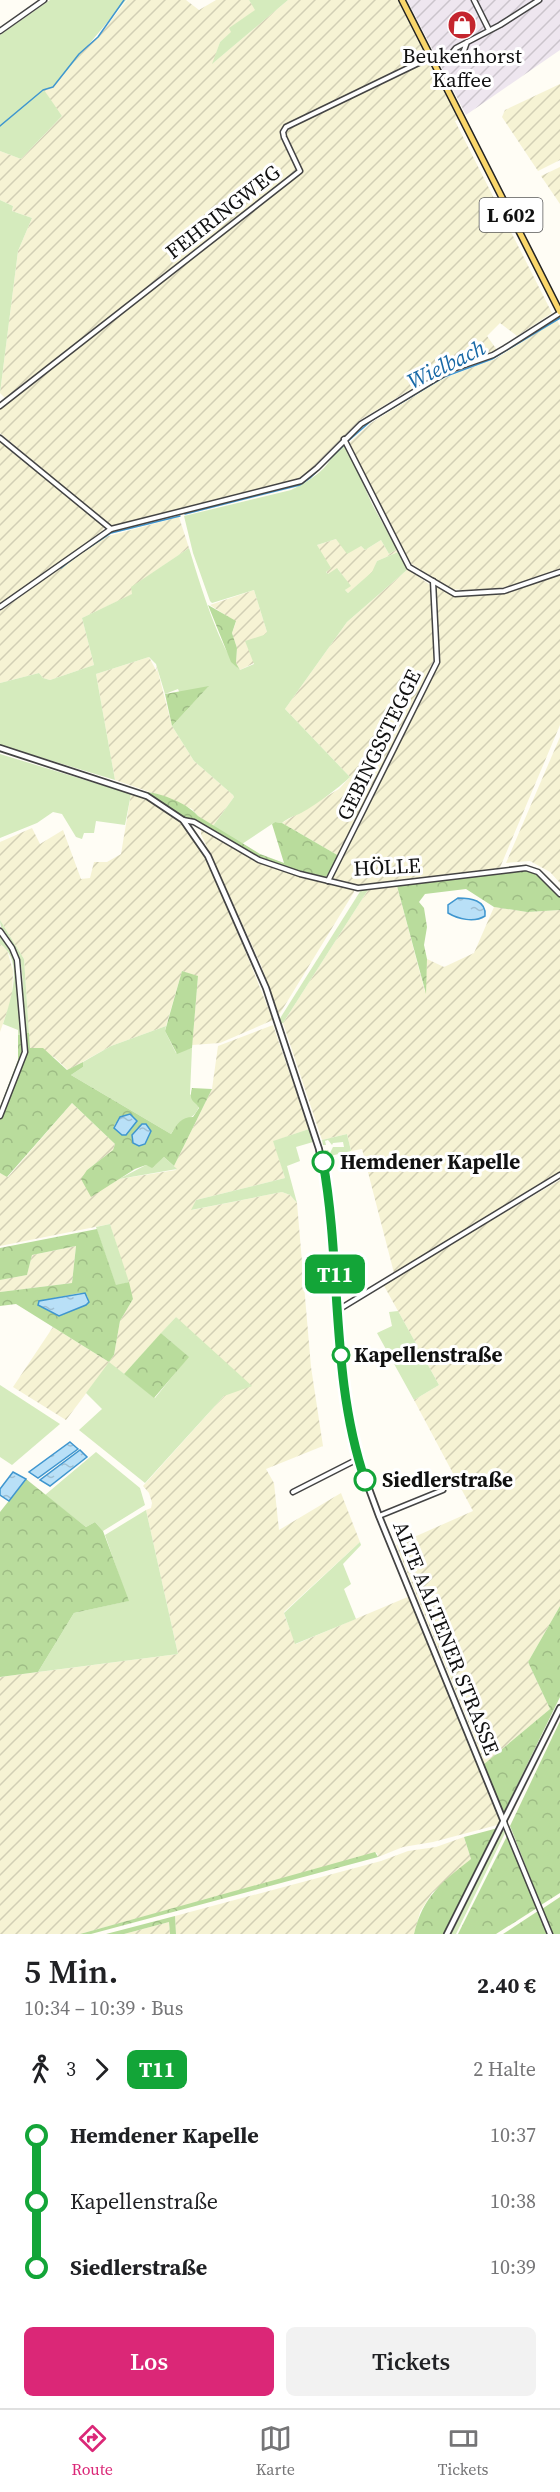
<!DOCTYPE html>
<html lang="de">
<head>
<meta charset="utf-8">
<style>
  :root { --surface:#fff; --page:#f2f2f2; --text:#202124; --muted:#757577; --line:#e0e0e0; --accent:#db2777 }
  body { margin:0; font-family:"Source Serif 4",serif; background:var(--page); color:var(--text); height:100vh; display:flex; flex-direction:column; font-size:22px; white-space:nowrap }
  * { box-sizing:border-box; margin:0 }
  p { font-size:20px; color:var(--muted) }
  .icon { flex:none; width:33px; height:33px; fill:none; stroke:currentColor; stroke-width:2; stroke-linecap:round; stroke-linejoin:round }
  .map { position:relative; height:1934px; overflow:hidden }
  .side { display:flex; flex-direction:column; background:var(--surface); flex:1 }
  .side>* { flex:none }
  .badge { padding:0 12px; border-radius:9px; font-size:21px; line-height:39px }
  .map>.badge { position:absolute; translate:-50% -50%; box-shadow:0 0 0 3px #fff }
  .legs { display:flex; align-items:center; gap:9px; height:66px; padding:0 24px; font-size:20px }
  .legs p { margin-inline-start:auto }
  .overview { display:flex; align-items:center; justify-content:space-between; height:102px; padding:0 24px }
  h1 { font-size:33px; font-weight:600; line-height:45px }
  .action { display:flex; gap:12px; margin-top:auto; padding:12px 24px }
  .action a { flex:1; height:69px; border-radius:9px; background:var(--accent); color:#fff; font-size:24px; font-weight:600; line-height:69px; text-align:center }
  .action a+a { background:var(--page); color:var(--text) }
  ul { padding:0 24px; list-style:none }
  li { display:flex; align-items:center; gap:21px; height:66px; font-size:22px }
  li i { display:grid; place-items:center; width:9px; height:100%; margin:0 8px; background:currentColor }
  li i::after { content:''; width:15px; height:15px; margin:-8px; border:4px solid; border-radius:50%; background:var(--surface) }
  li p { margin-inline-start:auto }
  li:first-child i { background:linear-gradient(#0000 50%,currentColor 0) }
  li:last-child i { background:linear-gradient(currentColor 50%,#0000 0) }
  .tab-bar { display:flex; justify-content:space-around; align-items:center; height:84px; border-top:2px solid var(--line); background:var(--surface); font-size:16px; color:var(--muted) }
  .tab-bar a { display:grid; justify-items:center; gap:3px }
  .tab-bar .current { color:var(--accent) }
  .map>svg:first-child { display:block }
</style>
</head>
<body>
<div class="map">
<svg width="560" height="1934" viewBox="0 0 560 1934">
  <defs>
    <pattern id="industrial-furrows" width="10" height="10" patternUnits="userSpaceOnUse" patternTransform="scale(1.5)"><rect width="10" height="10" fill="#eee6ef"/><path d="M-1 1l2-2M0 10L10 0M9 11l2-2" fill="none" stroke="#cbc4cc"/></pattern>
    <pattern id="farmland-furrows" width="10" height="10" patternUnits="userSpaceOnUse" patternTransform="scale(1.5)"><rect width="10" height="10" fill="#f6f3d4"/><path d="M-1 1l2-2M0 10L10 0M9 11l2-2" fill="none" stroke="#d2cfb5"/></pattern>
    <pattern id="forest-crowns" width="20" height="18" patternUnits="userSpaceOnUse" patternTransform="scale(1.5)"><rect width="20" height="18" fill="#b9dc9c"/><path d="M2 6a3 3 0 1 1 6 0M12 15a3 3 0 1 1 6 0" fill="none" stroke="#9ebc85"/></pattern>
    <pattern id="water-ripples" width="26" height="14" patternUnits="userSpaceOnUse" patternTransform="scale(1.5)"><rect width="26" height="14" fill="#b9e0f7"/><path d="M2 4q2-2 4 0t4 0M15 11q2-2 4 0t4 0" fill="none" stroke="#9ebfd3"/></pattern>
  </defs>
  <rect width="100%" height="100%" fill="#fffdf5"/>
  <polygon fill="url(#industrial-furrows)" points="407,0 560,0 560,50 466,115"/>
  <g fill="url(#farmland-furrows)">
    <polygon points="127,0 186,0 199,10 216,0 249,0 256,10 230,28 232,32 220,42 213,63 288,0 399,0 428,57 284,127 280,132 281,137 298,170 5,398 0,393 18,251 32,218 12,211 13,206 0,200 0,151 21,159 62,116 43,90 53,87 79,54 98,37"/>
    <polygon points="429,61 459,119 455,121 552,313 517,336 500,323 487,336 497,350 436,374 360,420 310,470 296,480 113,528 0,433 0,408 303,171 285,132 292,126"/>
    <polygon points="560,84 560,160 538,171 502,117 505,110"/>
    <polygon points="560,167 560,204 541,176"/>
    <polygon points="557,320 560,326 560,569 507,587 475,591 451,589 410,563 400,549 348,444 371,423 442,379 495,359"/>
    <polygon points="0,442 105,526 102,532 0,604"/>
    <polygon points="179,517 189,548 132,587 133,594 82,618 94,665 50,680 43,678 39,673 0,683 0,611 105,537"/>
    <polygon points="336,539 361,546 365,550 381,540 389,554 397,549 398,552 377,561 373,572 348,593 345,590 350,586 338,569 328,575 326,571 322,555 317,545"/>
    <polygon points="408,569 430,585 435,658 339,856 282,823 339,789 350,777 285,709 347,622"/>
    <polygon points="560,574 560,725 499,870 373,886 357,886 333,880 332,876 438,660 434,589 437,587 455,595 504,593"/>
    <polygon points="254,590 267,632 254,663 240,670 236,663 237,648 232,633 236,622 210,605"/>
    <polygon points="149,657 157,672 156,664 172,726 194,761 233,795 234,797 213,826 198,816 192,809 170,799 115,780 96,674"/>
    <polygon points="560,737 560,883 550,872 530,861 506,863"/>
    <polygon points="131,794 150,800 168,811 186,828 201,847 222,893 273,1020 220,1043 192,1045 198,977 182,971 166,1026 111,1046 68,1070 54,1057 30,1048 24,959 0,920 0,842 32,828 40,844 63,830 81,879 90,878 94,862 107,862 121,854"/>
    <polygon points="201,829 260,862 286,872 354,889 354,892 279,1015 261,965 201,834"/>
    <polygon points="397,886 425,992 427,959 444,967 474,953 494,907 527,912 560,910 560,1172 394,1273 362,1149 351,1151 347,1134 322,1140 283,1023 368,890"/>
    <polygon points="0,944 7,950 13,971 12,998 0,1032"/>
    <polygon points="273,1025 309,1129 274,1141 285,1178 196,1200 192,1210 282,1192 290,1195 297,1203 311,1367 323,1446 266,1469 274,1483 279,1530 341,1493 360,1542 284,1612 285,1617 296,1644 410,1596 501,1824 433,1842 403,1847 378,1857 377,1853 80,1934 0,1934 0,1677 178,1654 146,1510 151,1508 152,1503 149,1493 143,1486 224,1396 176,1317 124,1374 109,1363 66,1420 13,1387 53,1327 109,1362 114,1355 120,1321 133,1299 110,1224 0,1246 0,1173 8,1177 72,1103 115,1144 113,1150 87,1170 108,1186 119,1179 176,1170 174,1166 212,1089 218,1046"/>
    <polygon points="560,1180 560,1606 528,1662 550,1709 483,1765 476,1741 396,1545 473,1511 414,1400 439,1385 383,1284"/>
    <polygon points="76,1246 72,1283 0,1292 0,1280 27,1275 32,1255"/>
    <polygon points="464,1837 471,1859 432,1893 420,1912 414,1934 176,1934 175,1916 381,1861 408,1851 436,1847"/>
    <polygon points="169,1922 170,1934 124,1934"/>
  </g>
  <g fill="#d5ebbd">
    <polygon points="50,0 126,0 53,87 44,90 62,116 21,159 0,151 0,35"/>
    <polygon points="249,0 288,0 212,64 220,42 231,32 229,28 255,10"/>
    <polygon points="0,200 13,206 12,211 32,218 18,251 0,393"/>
    <path d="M344,446L349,452L372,504L397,549L389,554L381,540L365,550L361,546L347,554L336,539L317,545L331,568L326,572L328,574L337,568L351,586L345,590L348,593L372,572L377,561L398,552L408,569L347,622L285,709L350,777C340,787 312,808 299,814C292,817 288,818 282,823L275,822L242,844L213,826L234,797L233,795L194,761L172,726L208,687L182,698L178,689L165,694L156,664L149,657L96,674L115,780L0,745V683L39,673L43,678L50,680L94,665L82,618L132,594L131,587L189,548C198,577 220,652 240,670L254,664L245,641L264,635L267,632L254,590L212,603L210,601L193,553L184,516L291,490C303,484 315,477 324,468C331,460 335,451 344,446Z"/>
    <polygon points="0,754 131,794 125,825 96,821 94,833 84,833 82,839 76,837 62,814 53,812 37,823 0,838"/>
    <polygon points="361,890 368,890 283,1023 281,1024 279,1020"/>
    <path d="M0,920L24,959L29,1033H24C22,1012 25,974 19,957C15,943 0,935 0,920Z"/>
    <path d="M0,933L15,958L22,1034L18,1035V1030L3,1024C10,1002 25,961 0,944Z"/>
    <path d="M166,1026L165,1031L176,1053L192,1048L190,1094L199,1106C195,1121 177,1121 171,1134L71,1075L83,1067V1062L111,1046Z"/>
    <polygon points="309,1129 313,1142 296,1147 300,1161 287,1166 297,1203 290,1195 282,1192 191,1210 196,1200 285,1178 273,1141"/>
    <polygon points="347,1134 351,1151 326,1157 325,1150 328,1150 330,1153 333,1147 344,1147 343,1142 333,1143 332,1145 328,1140 325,1141 326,1145 323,1145 322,1140"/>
    <polygon points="164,1157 177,1169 119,1179 146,1165 152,1167"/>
    <polygon points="110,1224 129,1282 116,1286 96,1227"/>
    <polygon points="398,1311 439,1385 414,1400 377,1333 392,1326 389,1312"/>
    <polygon points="176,1317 252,1386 224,1396 145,1483 79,1430 102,1409 86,1393 109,1362 155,1398 188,1357 161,1333"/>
    <polygon points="0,1385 60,1424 12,1465 0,1457"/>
    <polygon points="96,1452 140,1488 145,1505 103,1531 95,1522 86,1527 45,1495"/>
    <polygon points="146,1510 178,1654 38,1672 74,1613 128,1601 105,1535"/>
    <polygon points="360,1542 361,1545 343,1564 351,1584 344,1589 356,1619 295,1644 284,1613"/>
    <polygon points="503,1829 505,1833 456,1934 451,1934"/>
  </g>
  <g fill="url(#forest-crowns)" fill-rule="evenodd">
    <polygon points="208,605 236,621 232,633 237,648 236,663 240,670 231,662"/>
    <polygon points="209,686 172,726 165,694"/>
    <path d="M147,792C163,794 187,803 198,816L260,854L284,863L272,824L275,822L282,823L339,856L326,877C278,874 235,844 194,821L184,818Z"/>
    <polygon points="525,869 537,873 560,897 560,910 527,912 494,907 466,889 425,894 419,902 424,908 427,927 424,945 427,959 426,994 397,886"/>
    <polygon points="182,971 198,976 192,1048 177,1054 165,1031"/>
    <path d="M24,1033H29L30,1048H43L67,1070L83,1062V1067L71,1075L171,1134C177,1124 181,1117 193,1117L199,1108C196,1101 188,1103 192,1088L212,1089L174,1166L164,1157L152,1168L146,1165L135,1169L91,1197L81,1179L87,1170L113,1150L115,1144L72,1103L7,1177L0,1173V1107L18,1060V1035ZM130,1114L137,1121L122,1135L114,1128L115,1124Z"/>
    <path d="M97,1229L116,1285L129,1282L133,1299L120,1321L114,1355L109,1362L16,1304L0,1306V1292L72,1283L76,1246L32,1255L27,1275L0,1280V1248ZM80,1293L88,1297L86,1305L59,1316L38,1305L39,1301Z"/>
    <polygon points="161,1333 189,1357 154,1398 124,1374"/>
    <polygon points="26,1479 86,1527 95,1522 103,1531 129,1601 74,1613 38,1672 0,1677 0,1512"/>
    <polygon points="560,1606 560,1697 503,1814 483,1765 550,1709 528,1662"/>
    <polygon points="560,1721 560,1893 541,1905 510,1826"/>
    <path d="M498,1828L446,1934H414C423,1896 442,1882 471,1859L464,1837Z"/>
    <polygon points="507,1836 537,1908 496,1934 458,1934"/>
    <polygon points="375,1852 378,1857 91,1934 80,1934"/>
    <polygon points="560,1897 560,1934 552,1934 542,1909"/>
    <polygon points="538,1911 547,1934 503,1934"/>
    <polygon points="175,1916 176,1934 170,1934 169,1922 124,1934 106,1934"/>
  </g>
  <g fill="url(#water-ripples)" stroke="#3f96cf" stroke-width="1.5">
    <path d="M458,898C470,898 487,900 485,916C474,923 458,919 448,913V905Z"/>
    <polygon points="130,1114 137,1121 126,1135 122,1135 114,1128 120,1117"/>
    <polygon points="142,1124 146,1124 151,1131 145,1144 139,1146 133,1143 132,1135"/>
    <polygon points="85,1293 89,1302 86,1305 59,1316 38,1305 39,1301"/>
    <polygon points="70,1442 78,1449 38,1478 29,1472"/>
    <polygon points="80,1450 87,1457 50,1486 40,1480"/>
    <polygon points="13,1472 26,1479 9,1501 0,1495 0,1489"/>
  </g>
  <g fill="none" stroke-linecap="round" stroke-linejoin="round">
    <g stroke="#3f96cf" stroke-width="1.5">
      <polyline points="0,126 43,90 53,87 79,54 98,37 124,0"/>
      <polyline points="347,442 372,420 444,377 492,359 560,318"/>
      <polyline points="185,514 300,485 310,478 344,445"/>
      <polyline points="84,551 111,533 180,516"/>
      <polyline points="61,568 78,555"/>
    </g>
    <g stroke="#444" stroke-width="7">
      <g id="minor">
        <polyline points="474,0 489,30"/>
        <polyline points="0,31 44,0"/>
        <polyline points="467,42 462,56 454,57 452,53 456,48 500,25 539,0"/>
        <polyline points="0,406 300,171 284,137 283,132 286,127 431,57"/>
        <polyline points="0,438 111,529"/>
        <polyline points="344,439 409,567 455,594 504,591 560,572"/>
        <polyline points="0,607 111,529 301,481 317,468 361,424 450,370 493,355 505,348 560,313"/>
        <polyline points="183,820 194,822 259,860 300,874 358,888 526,868 538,872 560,894"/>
        <polyline points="328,881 437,662 433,581"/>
        <polyline points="0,931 12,948 17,960 25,1052 0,1116"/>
        <polyline points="338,1310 560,1175"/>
        <polyline points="293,1492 358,1459"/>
        <polyline points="379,1516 443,1490"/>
        <polyline points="504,1822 550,1934"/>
      </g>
    </g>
    <g stroke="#444" stroke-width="8">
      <g id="tertiary">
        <polyline points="0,748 147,796 183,820 208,856 266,988 319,1149 330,1213 344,1384 348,1419 358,1459 379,1516 504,1822"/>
        <polyline points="447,1934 560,1708"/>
      </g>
    </g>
    <g stroke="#222" stroke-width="8">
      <polyline id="primary" points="402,0 560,312"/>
    </g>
    <use href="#minor" stroke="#fff" stroke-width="4"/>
    <use href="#tertiary" stroke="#fff" stroke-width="4.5"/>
    <use href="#primary" stroke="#f9d66b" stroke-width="5"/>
  </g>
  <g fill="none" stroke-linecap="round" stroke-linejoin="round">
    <g stroke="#fff" stroke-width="14">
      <path id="line-1" d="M323,1162C342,1267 330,1378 365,1480"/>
    </g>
    <use href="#line-1" stroke="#13a538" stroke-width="9"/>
  </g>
  <defs>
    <g id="shop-disc" transform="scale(1.5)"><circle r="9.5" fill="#c4262e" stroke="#fff"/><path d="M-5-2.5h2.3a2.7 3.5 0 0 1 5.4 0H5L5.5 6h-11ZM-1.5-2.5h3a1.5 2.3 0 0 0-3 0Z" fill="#fff"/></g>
  </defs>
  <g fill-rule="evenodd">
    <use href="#shop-disc" x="462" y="25"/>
  </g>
  <g fill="#fff" stroke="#13a538" stroke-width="3">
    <circle cx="323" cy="1162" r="10"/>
    <circle cx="341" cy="1355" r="8"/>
    <circle cx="365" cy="1480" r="10"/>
  </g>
  <g text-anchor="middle" stroke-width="6" stroke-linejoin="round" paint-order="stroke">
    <rect fill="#fff" stroke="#585858" stroke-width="1.5" x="479.5" y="198" width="63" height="34" rx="4.5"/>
    <g font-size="20" font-weight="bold" fill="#111">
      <text x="511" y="222">L 602</text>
    </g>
    <g font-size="21" fill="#111" stroke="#fff">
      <text x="462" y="63">Beukenhorst<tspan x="462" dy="24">Kaffee</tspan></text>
    </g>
    <g font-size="21" fill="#111" stroke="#fff">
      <text transform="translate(223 212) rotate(-38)" y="7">FEHRINGWEG</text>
      <text transform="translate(379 745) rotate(-64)" y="7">GEBINGSSTEGGE</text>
      <text transform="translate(387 867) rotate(-3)" y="7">HÖLLE</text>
      <text transform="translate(446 1638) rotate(68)" y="7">ALTE AALTENER STRASSE</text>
    </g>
    <g font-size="21" font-weight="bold" fill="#111" stroke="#fff" text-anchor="start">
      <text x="340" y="1169">Hemdener Kapelle</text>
      <text x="354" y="1362">Kapellenstraße</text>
      <text x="382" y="1487">Siedlerstraße</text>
    </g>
    <g font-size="22" font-style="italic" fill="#1768a6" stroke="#fff">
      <text transform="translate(446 364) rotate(-26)" y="8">Wielbach</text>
    </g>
  </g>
</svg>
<b class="badge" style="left:335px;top:1274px;background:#13a538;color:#fff">T11</b>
</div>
<section class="side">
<div class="overview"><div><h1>5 Min.</h1><p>10:34 – 10:39 · Bus</p></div><b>2.40 €</b></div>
<div class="legs"><svg class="icon" aria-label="walk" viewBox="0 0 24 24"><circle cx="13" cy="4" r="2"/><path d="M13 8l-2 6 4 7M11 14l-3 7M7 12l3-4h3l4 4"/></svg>3<svg class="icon" aria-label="forward" viewBox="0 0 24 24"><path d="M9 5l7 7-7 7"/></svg><b class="badge" style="background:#13a538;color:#fff">T11</b><p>2 Halte</p></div>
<ul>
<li><i style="color:#13a538"></i><b>Hemdener Kapelle</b><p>10:37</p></li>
<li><i style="color:#13a538"></i><span>Kapellenstraße</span><p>10:38</p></li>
<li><i style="color:#13a538"></i><b>Siedlerstraße</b><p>10:39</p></li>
</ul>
<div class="action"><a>Los</a><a>Tickets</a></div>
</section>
<nav class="tab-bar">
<a class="current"><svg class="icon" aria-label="directions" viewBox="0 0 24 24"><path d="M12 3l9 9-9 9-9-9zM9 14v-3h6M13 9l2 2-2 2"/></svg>Route</a>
<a><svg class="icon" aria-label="map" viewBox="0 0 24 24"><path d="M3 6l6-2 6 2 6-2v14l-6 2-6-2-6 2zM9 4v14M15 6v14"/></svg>Karte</a>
<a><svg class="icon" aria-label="tickets" viewBox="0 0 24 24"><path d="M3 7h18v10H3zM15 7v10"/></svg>Tickets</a>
</nav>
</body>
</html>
